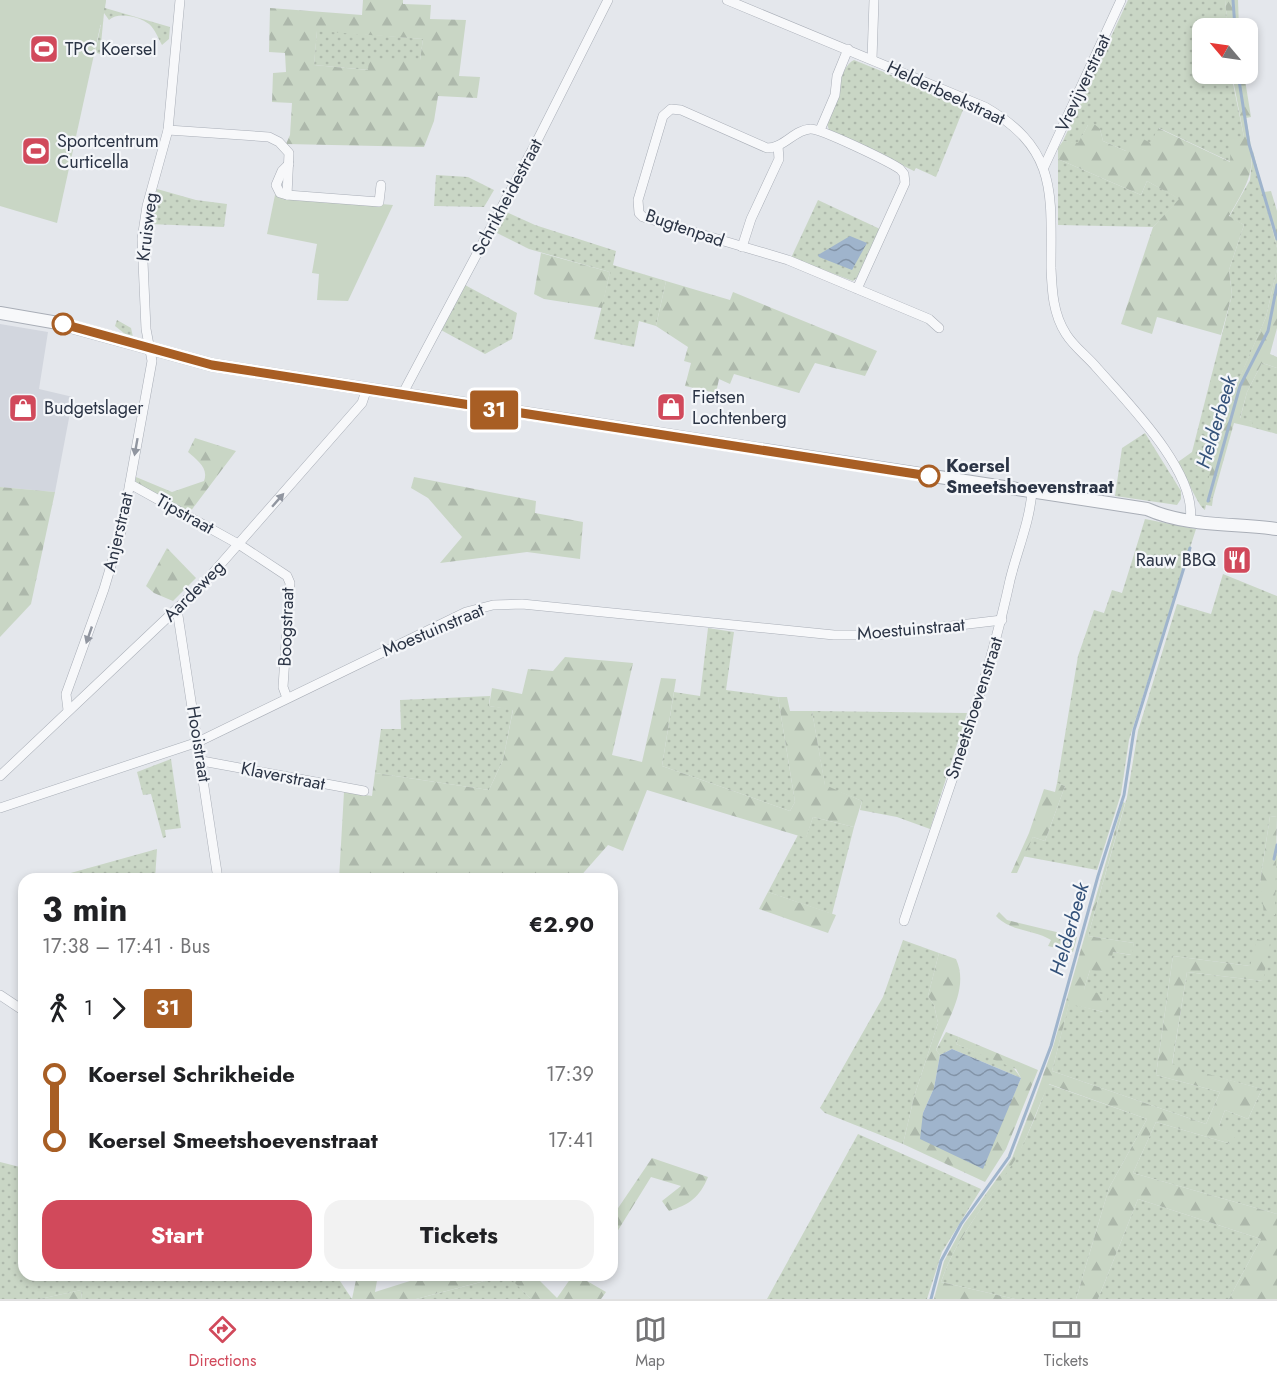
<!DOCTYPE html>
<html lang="en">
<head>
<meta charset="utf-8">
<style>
  :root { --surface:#fff; --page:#f2f2f2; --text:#202124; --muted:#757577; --line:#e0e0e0; --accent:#d1495b }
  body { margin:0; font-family:Jost,sans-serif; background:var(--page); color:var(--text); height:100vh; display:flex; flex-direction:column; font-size:22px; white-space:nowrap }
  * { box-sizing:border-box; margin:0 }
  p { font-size:20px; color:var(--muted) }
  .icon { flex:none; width:33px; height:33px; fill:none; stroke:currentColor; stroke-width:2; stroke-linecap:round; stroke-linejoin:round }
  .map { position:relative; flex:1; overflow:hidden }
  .drawer { position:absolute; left:18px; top:873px; width:600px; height:408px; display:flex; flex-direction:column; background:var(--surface); border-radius:18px; box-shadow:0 3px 9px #0003 }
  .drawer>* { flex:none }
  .badge { padding:0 12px; border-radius:4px; font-size:21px; line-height:39px }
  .needle { width:39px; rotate:299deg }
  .controls { position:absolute; left:1192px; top:18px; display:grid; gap:12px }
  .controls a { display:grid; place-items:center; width:66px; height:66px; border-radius:12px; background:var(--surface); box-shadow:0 3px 9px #0003; font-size:30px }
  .map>.badge { position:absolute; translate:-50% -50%; box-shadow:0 0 0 3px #fff }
  .legs { display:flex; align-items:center; gap:9px; height:66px; padding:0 24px; font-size:20px }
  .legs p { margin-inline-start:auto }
  .headline { display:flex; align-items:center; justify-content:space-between; height:102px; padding:0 24px }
  h1 { font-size:33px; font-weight:700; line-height:45px }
  .primary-button { display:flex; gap:12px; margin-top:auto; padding:12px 24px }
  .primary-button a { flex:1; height:69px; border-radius:18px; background:var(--accent); color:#fff; font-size:24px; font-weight:700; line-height:69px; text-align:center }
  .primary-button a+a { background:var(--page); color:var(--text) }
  ul { padding:0 24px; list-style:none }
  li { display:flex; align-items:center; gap:21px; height:66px; font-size:22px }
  li i { display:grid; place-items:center; width:9px; height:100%; margin:0 8px; background:currentColor }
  li i::after { content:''; width:15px; height:15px; margin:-8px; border:4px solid; border-radius:50%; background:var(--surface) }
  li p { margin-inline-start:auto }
  li:first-child i { background:linear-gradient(#0000 50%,currentColor 0) }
  li:last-child i { background:linear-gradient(currentColor 50%,#0000 0) }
  .menu { display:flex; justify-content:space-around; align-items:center; height:84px; border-top:2px solid var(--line); background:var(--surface); font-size:16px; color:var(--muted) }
  .menu a { display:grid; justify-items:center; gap:3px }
  .menu .on { color:var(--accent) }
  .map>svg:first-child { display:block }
</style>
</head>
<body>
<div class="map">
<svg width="1277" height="1299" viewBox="0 0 1277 1299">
  <defs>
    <pattern id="grass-dots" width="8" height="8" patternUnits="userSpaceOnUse" patternTransform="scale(1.5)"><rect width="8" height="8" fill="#c9d6c5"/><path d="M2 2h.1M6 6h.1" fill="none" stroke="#adb8ab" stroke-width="1.8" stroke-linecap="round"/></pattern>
    <pattern id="forest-firs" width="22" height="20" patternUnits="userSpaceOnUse" patternTransform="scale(1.5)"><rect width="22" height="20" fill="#c9d6c5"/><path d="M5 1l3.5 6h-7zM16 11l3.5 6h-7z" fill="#adb8ab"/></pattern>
    <pattern id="water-waves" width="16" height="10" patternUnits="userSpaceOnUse" patternTransform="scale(1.5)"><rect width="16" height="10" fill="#9fb4cc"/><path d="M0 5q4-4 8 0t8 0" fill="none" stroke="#8293a7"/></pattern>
  </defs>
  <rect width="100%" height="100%" fill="#e4e7ec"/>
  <polygon fill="#d2d6de" points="0,324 48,332 39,389 73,397 55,492 0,487"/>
  <g fill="url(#grass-dots)">
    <path d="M0,0H106L105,8L170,27L169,39L162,45C158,38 155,29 149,24C140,17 118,11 109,20L104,13L100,54L95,52L101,25Z"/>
    <polygon points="1128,0 1225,0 1228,28 1203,28 1203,74 1231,74 1244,137 1231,162 1159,128 1151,144 1126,151 1103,141 1100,129 1088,125 1078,144 1063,141"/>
    <polygon points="317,30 423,39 420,60 369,60 369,70 314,65"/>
    <path d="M854,60L965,105L936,177L916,168L914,171L829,130L827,124C831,108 840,66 854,60Z"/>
    <path d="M1253,151L1277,248V269L1266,317L1228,405L1205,495L1213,498L1212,506L1206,505L1205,510C1197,505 1185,473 1178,462L1192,452L1232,295L1229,270L1244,225L1229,217L1250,180Z"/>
    <polygon points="1058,159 1141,195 1147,181 1180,199 1153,227 1058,225"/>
    <polygon points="436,175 468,177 494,190 484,207 434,206"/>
    <polygon points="157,189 196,200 227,204 224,227 149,224"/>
    <polygon points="818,200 880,229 859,276 853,281 791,258"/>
    <polygon points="504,211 535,225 616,251 613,265 666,281 656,326 639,321 634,347 594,339 610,272 529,249 493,231"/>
    <polygon points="465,285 517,313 512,339 485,354 441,330"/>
    <polygon points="117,320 131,328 133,337 125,334 115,326"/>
    <polygon points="1262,363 1277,368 1277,434 1251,427 1252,421 1240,419 1247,392"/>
    <polygon points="1145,433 1181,491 1181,499 1177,505 1115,496 1122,448"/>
    <polygon points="1145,519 1196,529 1129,740 1121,794 1097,870 1022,856 1033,837 1045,841 1065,786 1057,783 1078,656 1094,610 1104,613 1112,590 1122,593"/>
    <polygon points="1223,574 1277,596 1277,817 1270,816 1260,883 1275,861 1277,849 1277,1214 1133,1173 1156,1122 1231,1144 1219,1126 1225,1110 1248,1119 1262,1089 1172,1065 1187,972 1263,981 1250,966 1173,956 1156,1075 1220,1092 1206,1124 1052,1071 1069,1003 1103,1012 1084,989 1090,970 1113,952 1131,955 1134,943 1088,936 1127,797 1138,731 1177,604 1211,614"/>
    <polygon points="708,628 734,632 726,690 778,697 795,802 790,811 662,766 674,692 700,696"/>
    <polygon points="490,696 489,706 513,709 503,760 489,790 375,773 381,729 401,729 400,700"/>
    <polygon points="812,711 967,713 930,829 897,817 860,810 862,801 825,786"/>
    <polygon points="171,759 181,828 165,830 166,837 163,838 151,794 143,795 137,772"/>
    <polygon points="813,817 854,827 832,914 768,892 798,835 806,837"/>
    <polygon points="157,849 155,879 49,879"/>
    <polygon points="903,940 939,953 928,996 934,1005 938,1023 914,1097 903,1144 825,1113 820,1108 883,997"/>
    <polygon points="946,1032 959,1037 956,1044 1012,1066 1021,1078 952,1049 940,1055 936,1050"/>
    <path d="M1048,1084L1147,1119L1109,1188L1076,1299H1015L941,1282C957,1235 989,1201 1014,1160C1029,1136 1038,1109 1048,1084Z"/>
    <polygon points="858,1134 981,1189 942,1252 927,1299 767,1299"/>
    <polygon points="0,1162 24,1168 24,1275 336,1275 352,1299 82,1299 81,1290 40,1299 0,1299"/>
    <polygon points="1138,1199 1261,1239 1229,1299 1098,1299"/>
    <polygon points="508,1275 531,1299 416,1299"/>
  </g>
  <g fill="url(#forest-firs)" fill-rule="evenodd">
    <path d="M363,0H403V4L431,5L430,19L466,20L459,76L480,77L477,98L438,96L434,121L424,147L286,144L290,135L292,103L272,102L273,73L286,72L285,53L269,52L270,8L362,15ZM317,31L423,39L420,60H369L368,70L314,65Z"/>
    <polygon points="1225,0 1238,0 1239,28 1228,28"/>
    <path d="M1232,74H1244L1251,117L1246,118C1256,168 1254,173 1229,216L1244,225L1229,270L1232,295L1221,335L1157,317L1152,334L1121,324L1153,227L1179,199L1147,181L1141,195L1058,159V148L1063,141L1078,143L1088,125L1093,123L1100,129L1103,141L1126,151L1133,134L1151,143L1158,128L1230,162L1231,138L1244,137Z"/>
    <polygon points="1271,191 1277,211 1277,248 1264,192"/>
    <polygon points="541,253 610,272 602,308 544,299 534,294"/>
    <polygon points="1277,269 1277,328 1270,354 1277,357 1277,368 1262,363 1247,392 1240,418 1253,421 1251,427 1234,423 1213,498 1204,496 1228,404 1266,317"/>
    <polygon points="666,281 730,300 733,292 877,351 865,376 815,363 799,393 734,374 730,384 719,379 716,393 685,386 691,363 684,361 688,347 656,326"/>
    <path d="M195,438L236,451L190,512L135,484L136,477L172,492L204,481C209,468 197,460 188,452Z"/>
    <polygon points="414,477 536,501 535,513 583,522 580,559 527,552 440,563 462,537 428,498 411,488"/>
    <polygon points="0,487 55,492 31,604 0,637"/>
    <polygon points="167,548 196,578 173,601 154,593 146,586"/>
    <polygon points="565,657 633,663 612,755 642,762 661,678 676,679 662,766 790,811 795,802 778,697 787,697 790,711 812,711 825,785 862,801 854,827 813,817 806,838 647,790 623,851 608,845 578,879 339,879 344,792 372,796 375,773 489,790 503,760 513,710 489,706 492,688 522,694 528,669 553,671"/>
    <polygon points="1057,783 1065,786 1045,841 1033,837 1017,873 1011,873 1029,833 1044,789 1055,792"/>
    <path d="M1123,802L1125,803L1088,936L1134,943L1132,955L1113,952L1108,973L1090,970L1084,989L1108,996L1104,1012L1069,1004L1052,1071L1206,1124L1220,1092L1156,1075L1173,956L1250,966L1257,939L1270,943L1263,981L1187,972L1172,1064L1262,1089L1248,1119L1225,1110L1219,1126L1237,1133L1231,1144L1156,1122L1133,1173L1277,1214V1299H1229L1261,1239L1138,1199L1098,1299H1076L1109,1188L1147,1119L1049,1084C1037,1108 1029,1136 1015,1160C989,1201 957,1235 941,1282L1015,1299H934L944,1261L964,1224L1012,1158L1035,1098L1053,1047Z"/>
    <polygon points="1270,816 1277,817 1275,915 1264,914 1260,883"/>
    <polygon points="768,892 836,915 828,933 759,909"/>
    <path d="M999,912L1007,920L1077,937L1073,952L1048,946L1051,940C1033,929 1011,932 996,916Z"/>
    <path d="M939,953L956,959C970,989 946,1021 936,1050L940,1055L934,1088L923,1113L1011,1101L1021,1078L1016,1069L956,1044L959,1037L1038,1070L1006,1149L985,1182L903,1144L914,1097L938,1023L934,1005L928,996Z"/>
    <path d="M652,1158L708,1177C700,1197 689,1205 669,1211L662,1201L681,1186L651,1177L612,1240V1217Z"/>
    <polygon points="357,1275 378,1275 375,1292 429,1275 534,1275 557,1298 573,1275 591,1275 587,1281 606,1292 601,1299 531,1299 507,1275 416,1299 352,1299"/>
    <polygon points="81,1290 82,1299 40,1299"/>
  </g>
  <g fill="#c9d6c5">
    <polygon points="0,0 106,0 57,223 0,206"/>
    <polygon points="275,195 393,205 348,301 317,300 319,274 312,273 317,244 267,234"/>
  </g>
  <g fill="url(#water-waves)">
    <polygon points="850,236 867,243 852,270 819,257 818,255"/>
    <polygon points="952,1049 1021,1078 983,1169 920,1139 923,1113 934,1088 940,1055"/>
  </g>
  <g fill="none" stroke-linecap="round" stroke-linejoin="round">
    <g stroke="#9fb4cc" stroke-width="3">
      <polyline points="1233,0 1235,28"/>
      <polyline points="1238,74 1249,144 1277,239"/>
      <polyline points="1208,501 1240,386 1268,331 1277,285"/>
      <polyline points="1274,859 1277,845"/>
      <polyline points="931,1299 941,1261 961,1224 1009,1157 1051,1046 1098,876 1124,795 1134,730 1190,548"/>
    </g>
    <g stroke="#a9aeb7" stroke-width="10">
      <g id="minor">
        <path d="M727,0L985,107C1058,149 1051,193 1051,268C1052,291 1053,314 1066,334C1074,347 1087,356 1097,368C1126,401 1198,473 1190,520"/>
        <polyline points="872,59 874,0"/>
        <polyline points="168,130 269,137 279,142 289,153 287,195"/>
        <polyline points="820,130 835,95 837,76 848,49"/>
        <polyline points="289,164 282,171 276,185 280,193 287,195 379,202 381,185"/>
        <polyline points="1044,167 1121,0"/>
        <polyline points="742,247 751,219 779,159 778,146"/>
        <path d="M857,289L905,183L904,174L900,169C888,161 820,128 810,129C794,130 784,148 767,148L681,110L671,109L663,116L638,200L639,213L643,217L788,260L929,319L939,328"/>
        <polyline points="403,393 539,137 608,0"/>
        <polyline points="130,484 240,545 287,576 290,583 283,687 287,698"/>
        <polyline points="177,609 218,879"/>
        <polyline points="68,710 66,694 104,589 121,532 152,361 146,329 142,239 147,206 168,130 180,0"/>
        <polyline points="202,761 364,791"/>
        <polyline points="0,776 205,582 362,403 367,388"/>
        <polyline points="0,808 198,742 466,612 493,605 522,604 834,635 875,635 1002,620"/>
        <path d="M904,921C941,809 985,696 1010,580C1017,551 1030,521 1032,491"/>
        <polyline points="0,995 24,1011"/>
      </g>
    </g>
    <g stroke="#a9aeb7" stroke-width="14">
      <path id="tertiary" d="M0,313L58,323L212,365L1147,509C1187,527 1234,523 1277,529"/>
    </g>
    <use href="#minor" stroke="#f7f8fa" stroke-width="9"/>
    <use href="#tertiary" stroke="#f7f8fa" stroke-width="12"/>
  </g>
  <defs><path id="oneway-solid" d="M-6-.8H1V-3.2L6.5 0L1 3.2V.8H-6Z" transform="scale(1.5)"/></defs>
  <g fill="#9196a0">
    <use href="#oneway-solid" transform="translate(136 447) rotate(100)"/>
    <use href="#oneway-solid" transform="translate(278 500) rotate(-49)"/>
    <use href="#oneway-solid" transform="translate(89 635) rotate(109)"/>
  </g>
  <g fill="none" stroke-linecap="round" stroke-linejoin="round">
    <g stroke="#fff" stroke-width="14">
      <polyline id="line-1" points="63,324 212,365 929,476"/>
    </g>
    <use href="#line-1" stroke="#a85e24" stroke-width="9"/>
  </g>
  <defs>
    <g id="stadium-square" transform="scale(1.5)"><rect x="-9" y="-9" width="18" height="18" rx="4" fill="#d1495b" stroke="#f4f6f9"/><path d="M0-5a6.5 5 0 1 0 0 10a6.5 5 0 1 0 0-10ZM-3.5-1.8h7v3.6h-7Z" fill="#fff"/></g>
    <g id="shop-square" transform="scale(1.5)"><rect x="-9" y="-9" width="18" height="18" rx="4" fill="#d1495b" stroke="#f4f6f9"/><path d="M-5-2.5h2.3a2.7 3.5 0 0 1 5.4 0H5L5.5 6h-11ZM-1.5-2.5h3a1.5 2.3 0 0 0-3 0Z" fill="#fff"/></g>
    <g id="restaurant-square" transform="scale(1.5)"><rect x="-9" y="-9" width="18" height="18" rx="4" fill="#d1495b" stroke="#f4f6f9"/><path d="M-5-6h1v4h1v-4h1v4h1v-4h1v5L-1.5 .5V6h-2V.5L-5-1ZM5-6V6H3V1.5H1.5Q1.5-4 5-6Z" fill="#fff"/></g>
  </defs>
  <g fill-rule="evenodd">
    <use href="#stadium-square" x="44" y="49"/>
    <use href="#stadium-square" x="36" y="151"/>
    <use href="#shop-square" x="671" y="407"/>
    <use href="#shop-square" x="23" y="408"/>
    <use href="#restaurant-square" x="1237" y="560"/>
  </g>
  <g fill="#fff" stroke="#a85e24" stroke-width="3">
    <circle cx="63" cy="324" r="10"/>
    <circle cx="929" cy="476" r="10"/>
  </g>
  <g text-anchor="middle" stroke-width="4.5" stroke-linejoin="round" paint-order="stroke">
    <g font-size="18" fill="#2b3445" stroke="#f4f6f9" text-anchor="start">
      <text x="65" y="55">TPC Koersel</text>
      <text x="57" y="147">Sportcentrum<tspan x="57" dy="21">Curticella</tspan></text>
      <text x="692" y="403">Fietsen<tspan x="692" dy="21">Lochtenberg</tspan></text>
      <text x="44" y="414">Budgetslager</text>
      <text x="1216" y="566" text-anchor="end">Rauw BBQ</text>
    </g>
    <g font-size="18" fill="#2b3445" stroke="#f4f6f9">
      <text transform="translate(1083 83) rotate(-65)" y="6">Vrevijverstraat</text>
      <text transform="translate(946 93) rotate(25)" y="6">Helderbeekstraat</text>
      <text transform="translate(507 197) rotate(-62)" y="6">Schrikheidestraat</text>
      <text transform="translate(147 227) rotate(-83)" y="6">Kruisweg</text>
      <text transform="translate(685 228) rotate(19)" y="6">Bugtenpad</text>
      <text transform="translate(185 514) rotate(29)" y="6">Tipstraat</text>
      <text transform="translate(118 532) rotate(-77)" y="6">Anjerstraat</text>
      <text transform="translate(194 591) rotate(-45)" y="6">Aardeweg</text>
      <text transform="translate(286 627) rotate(-88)" y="6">Boogstraat</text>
      <text transform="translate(911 629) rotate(-5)" y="6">Moestuinstraat</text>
      <text transform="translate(433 630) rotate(-23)" y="6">Moestuinstraat</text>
      <text transform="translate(974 708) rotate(-72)" y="6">Smeetshoevenstraat</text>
      <text transform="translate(199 744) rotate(81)" y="6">Hooistraat</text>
      <text transform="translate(283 776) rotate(11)" y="6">Klaverstraat</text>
    </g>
    <g font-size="18" font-weight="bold" fill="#2b3445" stroke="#f4f6f9" text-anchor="start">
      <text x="946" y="472">Koersel<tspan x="946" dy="21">Smeetshoevenstraat</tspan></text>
    </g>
    <g font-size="20" font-style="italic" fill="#34527a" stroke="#f4f6f9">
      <text transform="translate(1216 422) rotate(-73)" y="7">Helderbeek</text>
      <text transform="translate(1069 929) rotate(-74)" y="7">Helderbeek</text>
    </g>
  </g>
</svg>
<div class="controls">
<a><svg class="needle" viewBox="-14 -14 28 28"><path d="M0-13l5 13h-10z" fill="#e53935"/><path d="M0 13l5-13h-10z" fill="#757577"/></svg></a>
</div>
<b class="badge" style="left:494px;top:410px;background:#a85e24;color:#fff">31</b>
<section class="drawer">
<div class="headline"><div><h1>3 min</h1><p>17:38 – 17:41 · Bus</p></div><b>€2.90</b></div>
<div class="legs"><svg class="icon" aria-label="walk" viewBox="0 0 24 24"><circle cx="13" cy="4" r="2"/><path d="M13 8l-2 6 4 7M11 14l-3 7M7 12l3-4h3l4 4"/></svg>1<svg class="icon" aria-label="forward" viewBox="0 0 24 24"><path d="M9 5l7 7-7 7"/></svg><b class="badge" style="background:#a85e24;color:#fff">31</b></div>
<ul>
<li><i style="color:#a85e24"></i><b>Koersel Schrikheide</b><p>17:39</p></li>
<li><i style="color:#a85e24"></i><b>Koersel Smeetshoevenstraat</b><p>17:41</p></li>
</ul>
<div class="primary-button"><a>Start</a><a>Tickets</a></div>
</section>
</div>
<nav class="menu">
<a class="on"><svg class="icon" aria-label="directions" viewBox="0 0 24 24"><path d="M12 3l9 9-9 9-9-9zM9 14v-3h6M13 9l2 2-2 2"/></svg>Directions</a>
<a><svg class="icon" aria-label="map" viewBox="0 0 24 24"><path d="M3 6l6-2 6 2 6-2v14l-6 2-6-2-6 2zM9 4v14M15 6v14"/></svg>Map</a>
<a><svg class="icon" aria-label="tickets" viewBox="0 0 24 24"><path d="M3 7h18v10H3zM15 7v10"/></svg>Tickets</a>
</nav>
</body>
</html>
